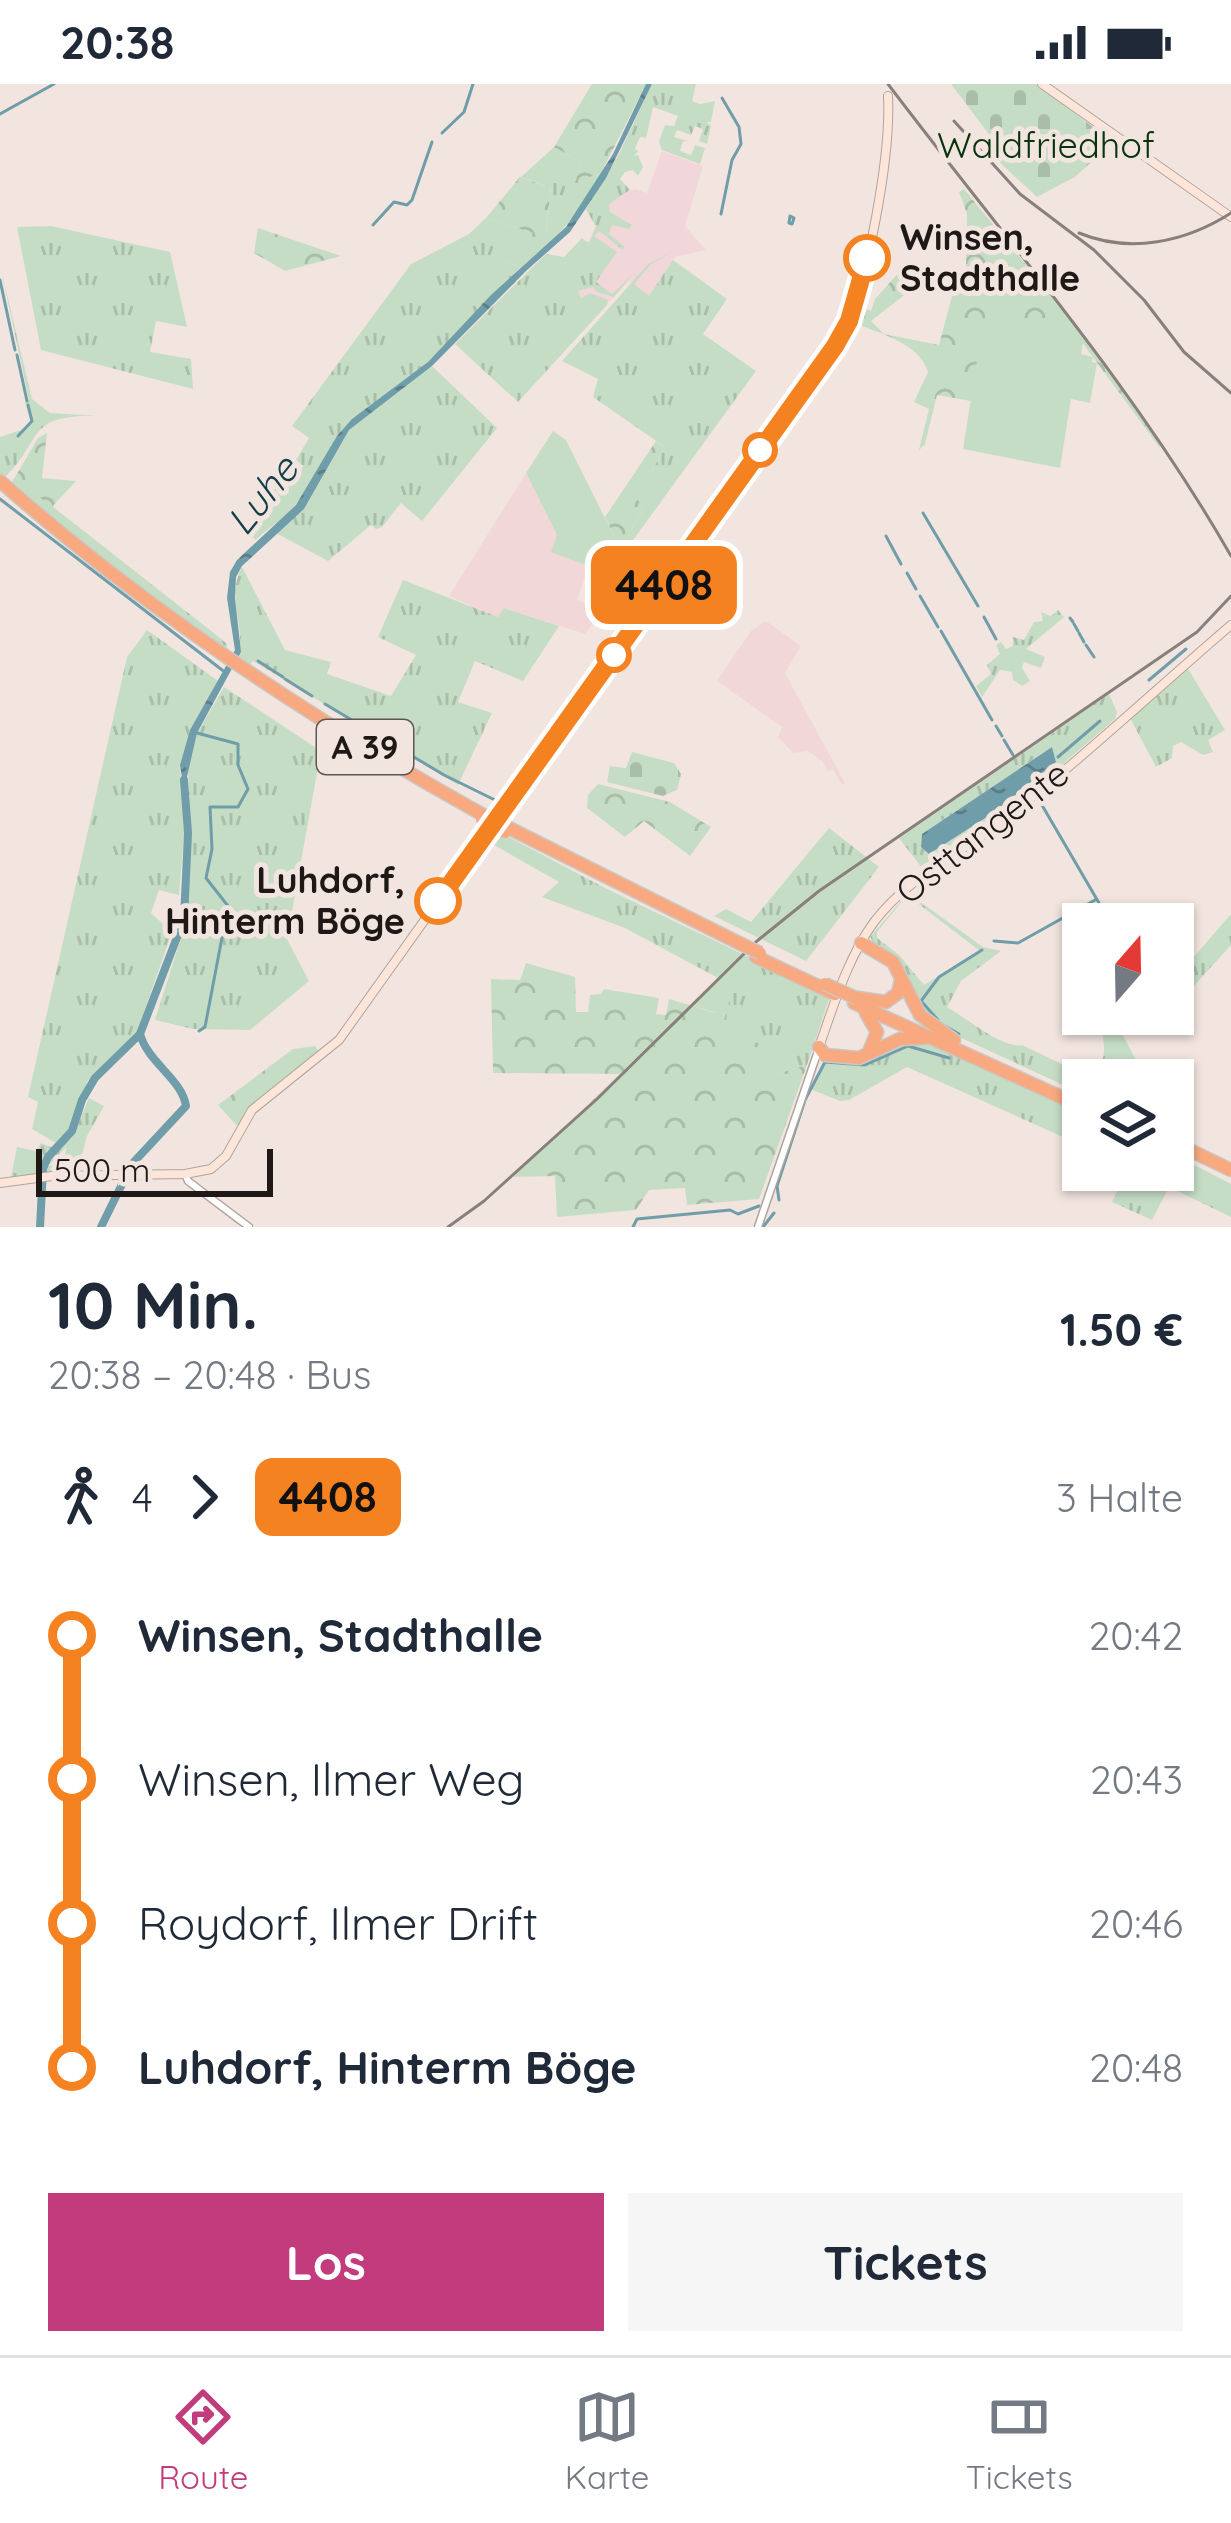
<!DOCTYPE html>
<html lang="de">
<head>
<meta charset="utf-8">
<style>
  :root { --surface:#fff; --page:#f6f6f7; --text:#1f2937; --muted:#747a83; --line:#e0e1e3; --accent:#c23c7d }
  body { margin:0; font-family:Quicksand,sans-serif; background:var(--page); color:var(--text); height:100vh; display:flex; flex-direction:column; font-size:45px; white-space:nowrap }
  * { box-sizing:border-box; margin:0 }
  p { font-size:39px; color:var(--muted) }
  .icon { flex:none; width:66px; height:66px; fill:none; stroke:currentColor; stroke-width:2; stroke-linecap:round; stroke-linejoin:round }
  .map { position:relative; height:1143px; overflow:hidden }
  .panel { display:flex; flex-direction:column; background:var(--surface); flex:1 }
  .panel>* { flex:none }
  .badge { padding:0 24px; border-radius:18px; font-size:42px; line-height:78px }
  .needle { width:78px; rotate:20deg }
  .tools { position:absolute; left:1062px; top:819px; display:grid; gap:24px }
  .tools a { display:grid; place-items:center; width:132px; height:132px; border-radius:0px; background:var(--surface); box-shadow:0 3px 9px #0004; font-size:60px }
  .scale { position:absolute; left:36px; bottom:30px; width:237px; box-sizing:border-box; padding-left:12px; border:6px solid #1e1917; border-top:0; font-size:33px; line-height:42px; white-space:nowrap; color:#1e1917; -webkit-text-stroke:9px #f2e5e0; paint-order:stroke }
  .map>.badge { position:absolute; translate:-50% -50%; box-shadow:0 0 0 6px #fff }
  .legs { display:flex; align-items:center; gap:18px; height:132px; padding:0 48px; font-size:39px }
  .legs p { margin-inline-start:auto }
  .overview { display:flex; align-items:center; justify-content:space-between; height:204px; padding:0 48px }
  h1 { font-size:66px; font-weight:700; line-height:90px }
  .cta { display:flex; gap:24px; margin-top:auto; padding:24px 48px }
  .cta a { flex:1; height:138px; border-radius:0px; background:var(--accent); color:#fff; font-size:48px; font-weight:700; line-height:138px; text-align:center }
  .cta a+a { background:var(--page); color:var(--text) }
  ul { padding:0 48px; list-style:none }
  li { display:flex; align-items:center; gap:42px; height:144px; font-size:45px }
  li i { display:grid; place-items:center; width:18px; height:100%; margin:0 15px; background:currentColor }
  li i::after { content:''; width:30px; height:30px; margin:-15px; border:9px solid; border-radius:50%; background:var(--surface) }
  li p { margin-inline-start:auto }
  li:first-child i { background:linear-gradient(#0000 50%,currentColor 0) }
  li:last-child i { background:linear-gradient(currentColor 50%,#0000 0) }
  .status { display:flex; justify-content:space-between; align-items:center; height:84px; padding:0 60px; background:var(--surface); direction:ltr }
  .status svg { height:33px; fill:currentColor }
  .tab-bar { display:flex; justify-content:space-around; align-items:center; height:168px; border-top:3px solid var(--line); background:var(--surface); font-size:33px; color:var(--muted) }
  .tab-bar a { display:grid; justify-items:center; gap:6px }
  .tab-bar .selected { color:var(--accent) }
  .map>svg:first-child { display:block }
</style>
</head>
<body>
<div class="status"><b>20:38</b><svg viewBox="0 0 49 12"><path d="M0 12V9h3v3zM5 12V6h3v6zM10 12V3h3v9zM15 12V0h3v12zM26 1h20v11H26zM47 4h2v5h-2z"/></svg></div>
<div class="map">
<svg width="1231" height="1143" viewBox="0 0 1231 1143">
  <defs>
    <pattern id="grass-tufts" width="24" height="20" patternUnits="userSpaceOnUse" patternTransform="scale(3)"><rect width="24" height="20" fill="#c6ddc5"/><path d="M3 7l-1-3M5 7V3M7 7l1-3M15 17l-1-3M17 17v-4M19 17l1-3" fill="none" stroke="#aabda8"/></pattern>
    <pattern id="forest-crowns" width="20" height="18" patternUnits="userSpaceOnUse" patternTransform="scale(3)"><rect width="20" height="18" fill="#c6ddc5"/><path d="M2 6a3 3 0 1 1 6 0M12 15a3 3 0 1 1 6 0" fill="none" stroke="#aabda8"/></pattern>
    <pattern id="cemetery-stones" width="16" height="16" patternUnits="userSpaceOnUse" patternTransform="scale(3)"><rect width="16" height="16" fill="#c6ddc5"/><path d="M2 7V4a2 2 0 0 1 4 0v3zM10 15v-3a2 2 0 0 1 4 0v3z" fill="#aabda8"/></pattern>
    <pattern id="water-ripples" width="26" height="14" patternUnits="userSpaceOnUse" patternTransform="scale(3)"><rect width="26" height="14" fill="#6f9da9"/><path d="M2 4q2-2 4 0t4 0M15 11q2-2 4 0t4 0" fill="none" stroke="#5b7f89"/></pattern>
  </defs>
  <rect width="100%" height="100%" fill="#f2e5e0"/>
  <g fill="#f2d7d9">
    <polygon points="526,389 558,451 552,468 589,482 577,516 604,526 585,550 505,524 499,534 449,512"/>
    <polygon points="766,537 801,562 785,589 845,699 842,701 833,685 828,688 822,677 808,667 793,669 778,653 782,643 717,597 751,547"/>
  </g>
  <polygon fill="#f1d7da" points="662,67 703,82 685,142 706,166 675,173 649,213 629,197 588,240 567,201 609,115 635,105 647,109"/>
  <g fill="url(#grass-tufts)" fill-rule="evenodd">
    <polygon points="652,0 696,0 692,17 700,20 715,17 711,38 707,38 711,42 707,60 699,57 703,45 695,42 691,51 677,46 674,53 688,57 683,57 680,67 691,71 695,61 705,64 700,80 662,66 659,58 665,41 674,42 678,32 653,23 646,54 640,53 635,65 638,67 634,72 638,71 643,83 638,92 633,86 625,88 620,95 630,106 609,120 610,128 632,141 629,145 612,141 609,150 624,162 623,166 599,147 594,152 617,168 596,198 612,210 633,190 614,213 597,208 593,203 578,207 581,214 590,209 608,216 607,221 518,318 455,260 546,170 564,173 582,154 589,159 596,143 586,125 618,72"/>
    <polygon points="554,63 581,78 573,109 581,110 589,93 600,91 576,130 555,154 546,148 551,104 521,93"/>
    <polygon points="486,134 534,149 507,178 520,184 428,278 337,352 308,407 286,431 255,456 246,443 255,443 265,419 291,383 299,390 303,382 296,376 309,354 292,342 411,180 469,150"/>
    <polygon points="51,142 170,168 187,243 156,237 150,268 191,275 193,305 41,266 17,143"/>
    <polygon points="672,168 651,180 634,200 649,212 673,176 727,215 703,250 756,287 623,470 620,465 643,426 636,415 665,363 593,313 598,295 562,277 648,180"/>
    <path d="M0,181L32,315L50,329L98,332C24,330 45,355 4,394L0,390V353L24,345L30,337L25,318L29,316Z"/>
    <polygon points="432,282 497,344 422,437 401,419 382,443 376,445 371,441 328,477 276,449 304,425 349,346"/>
    <polygon points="15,393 215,550 227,560 226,567 98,473 11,399"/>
    <path d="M242,483L285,566L331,578L327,590L391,612L416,571L378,553L403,496L498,533L504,524L559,542L523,597L475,577L458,618L492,629L458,701L253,577L247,583L237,575C248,546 225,513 242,483Z"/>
    <polygon points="1058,526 1064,533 1026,565 1045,573 1041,584 1024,578 1022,584 1030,597 1022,602 1013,596 1012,588 1000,586 982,613 976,602 991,590 987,581 1000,570 996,561 1001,558 1006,565 1013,562 1013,553 1024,556 1034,538 1043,537 1041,528 1051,532"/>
    <polygon points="147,546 218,597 190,646 180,681 184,751 179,811 159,806 151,829 172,848 136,951 87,998 68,1048 44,1072 40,1090 11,1093 17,1063 36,1067 41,1059 51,1063 56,1059 32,1045 38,1018 28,1013 127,573"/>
    <polygon points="1187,583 1225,646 1208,656 1213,668 1203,671 1181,658 1173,662 1172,674 1156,683 1130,634"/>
    <polygon points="224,603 321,667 287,855 309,897 250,946 193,945 155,936 187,835 191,749 188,682 197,649"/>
    <path d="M1109,610L1117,628L1115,635L1003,732L922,784L899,754ZM1052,663L1056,678L930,770L921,763L922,750Z"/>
    <polygon points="829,744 879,783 806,877 714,832 726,825 751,838"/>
    <polygon points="496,746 605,804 830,912 807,981 779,989 722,956 724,906 717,929 690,921 718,894 625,844 542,813 559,798 487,757"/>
    <path d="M908,809L983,863L1001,867L961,897L947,923C969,936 1002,964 1022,961L1089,993C1112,980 1103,952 1098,930H1126L1136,939L1121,948L1147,996H1083V1010L931,940L870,853ZM907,811L980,867L924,901L899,871L877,854V848Z"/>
    <polygon points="1231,830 1231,861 1173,925 1173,897"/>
    <polygon points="921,955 1083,1029 1083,1062 907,983 849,1016 840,1017 810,1005 824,977"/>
    <polygon points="89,1014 104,1022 87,1052 77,1090 46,1090 52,1072 72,1054"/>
    <polygon points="1173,1070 1231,1100 1231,1133 1169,1103 1152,1136 1112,1118 1127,1086 1173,1086"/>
  </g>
  <g fill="url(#forest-crowns)">
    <polygon points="592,0 646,0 600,91 589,93 581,111 572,110 581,78 554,63"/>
    <polygon points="520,93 551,104 546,147 555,154 520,184 507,178 509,171 533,149 486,134"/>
    <path d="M964,105L1086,254L1161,359L1160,364L1067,238L984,239L971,317L937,311L925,360L919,366L929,325L914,318L928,288C919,258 878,249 852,238L857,222L871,227L875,215L902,185L925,195L871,237L884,250L939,261L958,190L966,183L967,130L959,108Z"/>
    <polygon points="258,144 341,172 285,187 254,169"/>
    <polygon points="47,349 42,394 76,397 52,423 15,393 38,354"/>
    <polygon points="656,357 665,363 637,414 643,426 620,465 605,433"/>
    <polygon points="598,700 670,718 711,743 690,772 644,737 625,753 587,724 588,711"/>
    <polygon points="526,879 575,893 576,928 588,928 590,911 601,910 604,905 659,914 656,930 666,931 669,915 716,929 724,905 731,905 723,956 760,959 779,989 807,981 759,1115 687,1121 685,1104 649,1106 636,1126 557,1133 555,1092 512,1093 620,990 493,989 491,895 520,896"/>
    <polygon points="315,962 320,969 247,1026 238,1043 218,1021 293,965"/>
  </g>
  <g fill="url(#cemetery-stones)">
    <polygon points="951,0 1036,0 1113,58 1075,93 1037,113 996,75 1003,69"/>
    <polygon points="632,668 674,679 681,690 677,706 663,712 607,698 610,682 626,684"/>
  </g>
  <g fill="#c6ddc5">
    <polygon points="983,238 1067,238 1083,258 1081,270 1093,273 1092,278 1097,279 1090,319 1071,315 1060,384 963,365"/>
    <polygon points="553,347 566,356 623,470 614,492 551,468 557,451 526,389"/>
  </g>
  <g fill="url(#water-ripples)">
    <polygon points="646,0 652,0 606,94 570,148 526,187 432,282 349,346 304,425 242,482 236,493 235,514 241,568 197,649 184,706 180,681 190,646 235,566 227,514 230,488 237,476 296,421 337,352 352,335 428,278 491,211 566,143 613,70"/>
    <polygon points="1052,663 1056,678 993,729 929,770 921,763 922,750"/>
  </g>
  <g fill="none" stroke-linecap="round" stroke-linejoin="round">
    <g stroke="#6f9da9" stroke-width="3">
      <polyline points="0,30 54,0"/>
      <polyline points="442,49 464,28 473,0"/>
      <polyline points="721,130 732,76 741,60 739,43 722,14"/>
      <polygon points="790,132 794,134 792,140 789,139"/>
      <polyline points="373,141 394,118 407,121 412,116 432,58"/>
      <polyline points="0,196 15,266"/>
      <polyline points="17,271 27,317"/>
      <polyline points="18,352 32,337 28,321"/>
      <polyline points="0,415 226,589"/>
      <polyline points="923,429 978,522"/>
      <polyline points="886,452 901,480"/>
      <polyline points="907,489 916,505"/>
      <polyline points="920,512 938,543"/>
      <polyline points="984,533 996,555"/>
      <polyline points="1070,534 1073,538"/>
      <polyline points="1074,540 1078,547"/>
      <polyline points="941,547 992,636"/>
      <polyline points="1079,549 1084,558"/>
      <polyline points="1086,561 1094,573"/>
      <polyline points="258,577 283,593"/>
      <polyline points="285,595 312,612"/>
      <polyline points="1149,596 1186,565"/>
      <polyline points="325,620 444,691 495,716"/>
      <polyline points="996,642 1002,652"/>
      <polyline points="197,649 238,660 238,681 248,705 238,723 210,723 212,765 206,794 228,822 205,943 199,947"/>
      <polyline points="1004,656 1013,671"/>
      <polyline points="1058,673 1100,637"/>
      <polyline points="1039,716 1099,819"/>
      <polyline points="1104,828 1111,840"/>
      <polyline points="994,857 1018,859 1095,816"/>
      <polyline points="938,936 921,917 939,893 982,866"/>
      <polyline points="945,942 959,950"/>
      <polyline points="779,1116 777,1102 805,1016 825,978 865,981 908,962 949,974"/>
      <polyline points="633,1143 637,1135 730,1126 738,1130 759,1122"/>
      <polyline points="763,1143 774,1129"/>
    </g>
    <g stroke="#6f9da9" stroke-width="8">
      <polyline points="40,1143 43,1085 48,1073 72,1047 82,1016 95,994 140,950 184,835 188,749 184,696"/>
      <path d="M101,1143L132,1080L186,1022C182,995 148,979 140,950"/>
    </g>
    <g stroke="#afa49e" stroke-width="9">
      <g id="tertiary">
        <polyline points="185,1090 188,1097 249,1143"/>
        <polyline points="758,1143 818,967"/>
      </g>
    </g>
    <g stroke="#afa49e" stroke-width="10">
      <g id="secondary">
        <polyline points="1042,0 1231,133"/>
        <path d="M819,963C834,921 847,875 874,838C908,793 958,771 1002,737C1081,676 1155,606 1231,541"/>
        <path d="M0,1099L52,1092L185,1090L211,1085L226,1072L252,1026L339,956L842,251C868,200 891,70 888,12"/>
      </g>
    </g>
    <g stroke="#c9c8c7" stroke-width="15">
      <g id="motorway">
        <path d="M0,397C148,528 312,636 485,732"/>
        <polyline points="507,743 741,860"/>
        <polyline points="861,859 893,878 920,931 954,956"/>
        <polyline points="756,873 835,910"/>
        <polyline points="858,914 886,918 898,909 901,896"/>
        <polyline points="854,919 1083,1023"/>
        <polyline points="866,929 877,948 869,968"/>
        <polyline points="819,963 825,971 859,974 900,955 925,954"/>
        <polyline points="1173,1058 1231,1086"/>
      </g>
    </g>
    <use href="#tertiary" stroke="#fff" stroke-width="6"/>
    <use href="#secondary" stroke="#fde5d9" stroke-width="8"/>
    <use href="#motorway" stroke="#f8a97f" stroke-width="12"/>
    <g stroke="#89807c" stroke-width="3">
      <path d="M888,0C1006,156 1134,302 1231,472"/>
      <polyline points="954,37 1020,110 1094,166 1144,216 1184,268 1231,309"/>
      <path d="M1079,149C1130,170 1186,158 1231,129"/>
      <polyline points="448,1143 484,1117 597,1015 757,857 819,807 1197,548 1231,512"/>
    </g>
    <g stroke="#c9c8c7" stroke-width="15" stroke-linecap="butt">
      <g id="motorway-bridge">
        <polyline points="482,736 505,748"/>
        <polyline points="741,860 760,869"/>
        <polyline points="825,900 856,914"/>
      </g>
    </g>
    <use href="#motorway-bridge" stroke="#f8a97f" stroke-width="12"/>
  </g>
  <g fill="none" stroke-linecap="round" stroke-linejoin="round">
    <g stroke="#fff" stroke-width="27">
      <polyline id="line-1" points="438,817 835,262 849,237 867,174"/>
    </g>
    <use href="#line-1" stroke="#f58220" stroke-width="18"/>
  </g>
  <g fill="#fff" stroke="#f58220" stroke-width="6">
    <circle cx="867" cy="174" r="21"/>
    <circle cx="760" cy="366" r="15"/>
    <circle cx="614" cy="571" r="15"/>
    <circle cx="438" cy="817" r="21"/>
  </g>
  <g text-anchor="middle" stroke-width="10" stroke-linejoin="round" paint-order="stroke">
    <rect fill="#f2e5e0" stroke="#5e5653" stroke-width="3" x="317" y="636" width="96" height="54" rx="9"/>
    <g font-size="33" font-weight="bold" fill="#1e1917">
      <text x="365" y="675">A 39</text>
    </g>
    <g font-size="36" fill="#09340b" stroke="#f2e5e0">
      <text x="1046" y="74">Waldfriedhof</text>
    </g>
    <g font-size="36" font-weight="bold" fill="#1e1917" stroke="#f2e5e0" text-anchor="start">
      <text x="900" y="166">Winsen,<tspan x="900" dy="41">Stadthalle</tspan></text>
      <text x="405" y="809" text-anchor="end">Luhdorf,<tspan x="405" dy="41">Hinterm Böge</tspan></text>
    </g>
    <g font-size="36" fill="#1e1917" stroke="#f2e5e0">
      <text transform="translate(982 748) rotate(-38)" y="13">Osttangente</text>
    </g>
    <g font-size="39" font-style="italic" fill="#133e48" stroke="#f2e5e0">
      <text transform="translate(262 411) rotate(-51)" y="14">Luhe</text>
    </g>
  </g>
</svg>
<div class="tools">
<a><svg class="needle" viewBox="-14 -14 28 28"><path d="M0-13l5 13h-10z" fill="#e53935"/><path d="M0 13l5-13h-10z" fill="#747a83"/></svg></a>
<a><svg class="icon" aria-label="layers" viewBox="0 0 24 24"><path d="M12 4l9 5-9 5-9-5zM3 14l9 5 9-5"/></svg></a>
</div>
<div class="scale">500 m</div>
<b class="badge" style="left:664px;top:501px;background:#f58220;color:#111">4408</b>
</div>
<section class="panel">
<div class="overview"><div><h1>10 Min.</h1><p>20:38 – 20:48 · Bus</p></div><b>1.50 €</b></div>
<div class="legs"><svg class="icon" aria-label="walk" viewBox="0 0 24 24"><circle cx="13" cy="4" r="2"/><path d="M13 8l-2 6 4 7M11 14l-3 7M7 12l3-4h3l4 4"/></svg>4<svg class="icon" aria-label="forward" viewBox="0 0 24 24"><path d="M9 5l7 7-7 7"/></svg><b class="badge" style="background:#f58220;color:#111">4408</b><p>3 Halte</p></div>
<ul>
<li><i style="color:#f58220"></i><b>Winsen, Stadthalle</b><p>20:42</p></li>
<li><i style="color:#f58220"></i><span>Winsen, Ilmer Weg</span><p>20:43</p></li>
<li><i style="color:#f58220"></i><span>Roydorf, Ilmer Drift</span><p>20:46</p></li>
<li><i style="color:#f58220"></i><b>Luhdorf, Hinterm Böge</b><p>20:48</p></li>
</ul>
<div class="cta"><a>Los</a><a>Tickets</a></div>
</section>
<nav class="tab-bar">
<a class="selected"><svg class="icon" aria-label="directions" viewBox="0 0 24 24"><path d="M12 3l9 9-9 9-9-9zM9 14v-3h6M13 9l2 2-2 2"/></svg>Route</a>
<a><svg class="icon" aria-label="map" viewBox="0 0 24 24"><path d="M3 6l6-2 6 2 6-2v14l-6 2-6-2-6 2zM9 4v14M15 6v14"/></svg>Karte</a>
<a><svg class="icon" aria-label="tickets" viewBox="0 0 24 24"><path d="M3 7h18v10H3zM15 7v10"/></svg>Tickets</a>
</nav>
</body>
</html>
